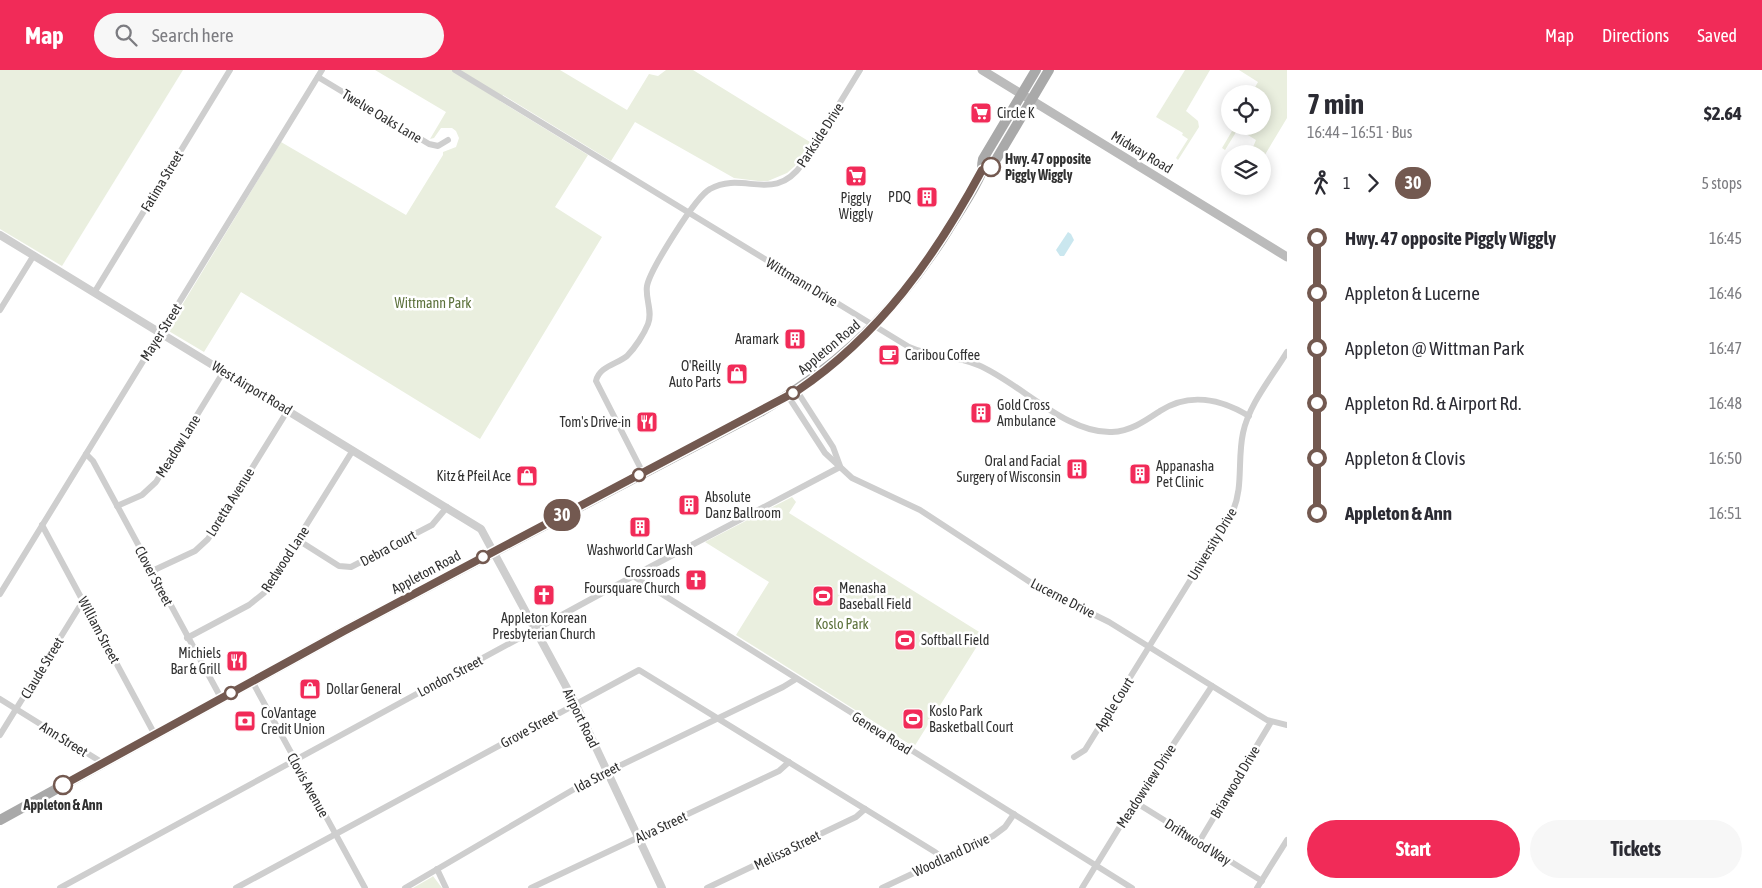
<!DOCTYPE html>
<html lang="en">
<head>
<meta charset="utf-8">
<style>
  :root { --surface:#fff; --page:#f7f7f7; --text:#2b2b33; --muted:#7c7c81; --accent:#f12b58 }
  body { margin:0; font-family:"Asap Condensed",sans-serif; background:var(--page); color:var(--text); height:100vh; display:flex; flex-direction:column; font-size:19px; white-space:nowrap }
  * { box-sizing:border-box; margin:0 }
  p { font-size:16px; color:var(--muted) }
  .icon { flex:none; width:28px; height:28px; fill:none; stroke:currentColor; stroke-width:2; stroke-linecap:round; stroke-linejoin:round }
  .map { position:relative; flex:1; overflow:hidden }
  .panel { display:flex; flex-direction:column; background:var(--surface); width:475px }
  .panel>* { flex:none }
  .badge { padding:0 10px; border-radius:16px; font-size:18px; line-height:32px }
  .buttons { position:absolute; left:1221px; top:15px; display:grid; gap:10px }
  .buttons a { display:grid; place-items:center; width:50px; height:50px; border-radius:50%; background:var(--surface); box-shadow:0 2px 12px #0003; font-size:25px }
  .map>.badge { position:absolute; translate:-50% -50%; box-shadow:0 0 0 2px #fff }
  .legs { display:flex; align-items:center; gap:8px; height:55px; padding:0 20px; font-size:16px }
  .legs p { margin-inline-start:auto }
  .head { display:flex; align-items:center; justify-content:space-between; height:85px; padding:0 20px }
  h1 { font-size:28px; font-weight:700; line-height:38px }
  .button { display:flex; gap:10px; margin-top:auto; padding:10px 20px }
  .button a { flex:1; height:58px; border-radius:30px; background:var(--accent); color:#fff; font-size:20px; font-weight:700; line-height:58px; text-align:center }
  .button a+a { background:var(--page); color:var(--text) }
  ul { padding:0 20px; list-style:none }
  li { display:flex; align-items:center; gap:18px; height:55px; font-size:19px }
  li i { display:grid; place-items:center; width:8px; height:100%; margin:0 6px; background:currentColor }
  li i::after { content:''; width:12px; height:12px; margin:-6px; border:4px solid; border-radius:50%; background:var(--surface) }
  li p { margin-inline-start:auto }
  li:first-child i { background:linear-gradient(#0000 50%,currentColor 0) }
  li:last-child i { background:linear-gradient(currentColor 50%,#0000 0) }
  header { display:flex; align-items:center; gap:30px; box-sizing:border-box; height:70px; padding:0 25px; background:var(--accent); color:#fff }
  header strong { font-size:24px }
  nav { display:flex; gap:28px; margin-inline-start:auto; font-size:18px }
  .search { width:350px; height:45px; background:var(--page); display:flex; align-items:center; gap:12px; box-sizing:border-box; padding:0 18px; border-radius:28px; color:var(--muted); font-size:19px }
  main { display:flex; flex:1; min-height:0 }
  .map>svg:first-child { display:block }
</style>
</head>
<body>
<header>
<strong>Map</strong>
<div class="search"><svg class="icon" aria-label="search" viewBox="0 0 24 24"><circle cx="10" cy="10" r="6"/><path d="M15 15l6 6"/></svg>Search here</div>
<nav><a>Map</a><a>Directions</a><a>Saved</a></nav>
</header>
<main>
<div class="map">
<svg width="1287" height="818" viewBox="0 0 1287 818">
  <rect width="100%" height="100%" fill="#fff"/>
  <g fill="#eaefdf">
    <polygon points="0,0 183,0 62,196 0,159"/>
    <polygon points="375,0 560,0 627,40 649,4 658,6 666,0 693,0 810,72 795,96 787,103 768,111 758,111 734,108 635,52 611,91 503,25 500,31 588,85 555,137 602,167 480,369 241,222 204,282 167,260 281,72 406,145 443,85 443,82 456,77 459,68 456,61 452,58 441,58 434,68 430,69 446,42"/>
    <polygon points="1185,0 1210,0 1186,41 1198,51 1199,57 1178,90 1176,88 1188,69 1182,65 1183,63 1156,47"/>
    <polygon points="1239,0 1287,0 1287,48 1263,88 1262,84 1258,84 1259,81 1253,77 1256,70 1238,59 1225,80 1222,78 1235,56 1262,56 1262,24 1251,24 1258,12"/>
    <polygon points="792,427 796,432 789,443 984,565 914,677 736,565 769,512 705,472"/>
    <polygon points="433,806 442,818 413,818 432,807"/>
  </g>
  <polygon fill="#cae7ef" points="1068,162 1071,164 1074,170 1064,186 1060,186 1056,180"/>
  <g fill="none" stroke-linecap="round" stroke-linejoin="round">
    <g stroke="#cecece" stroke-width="6">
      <path d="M455,0L909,277C931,287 956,285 978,295C1019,312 1066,364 1112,362C1131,361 1145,351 1160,341C1189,322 1221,329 1249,346"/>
      <polyline points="318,7 429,74 438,76 448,70"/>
      <polyline points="94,223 230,0"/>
      <polyline points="0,240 34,185"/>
      <polyline points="797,321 833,377 840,396"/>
      <polyline points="788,326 825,383 852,408 920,440 1036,516 1109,552 1267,650 1287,655"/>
      <polyline points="86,384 93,391 221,628"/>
      <path d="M643,403L596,311C599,296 618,294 627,286C635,278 644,264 648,254C653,241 645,229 647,216C650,200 696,126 710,119C744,100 774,135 803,93L860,0"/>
      <polyline points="117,436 142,425 156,412 224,301"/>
      <polyline points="42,455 155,665"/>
      <polyline points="298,470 339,496 351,497 432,455 447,437"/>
      <polyline points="152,501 195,481 208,469 288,340"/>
      <polyline points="633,506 1132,818"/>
      <polyline points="0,524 322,0"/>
      <polyline points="187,568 249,535 264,523 353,380"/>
      <polyline points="252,611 365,818"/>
      <polyline points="0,629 103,693"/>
      <polyline points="0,665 83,531"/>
      <path d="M1074,687L1085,680L1232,443C1244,417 1237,391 1243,363C1249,334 1272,307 1287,282"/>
      <polyline points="1135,732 1262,811"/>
      <polyline points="1199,772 1271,652"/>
      <polyline points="437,799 446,818"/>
      <polyline points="60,818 650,497 840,397"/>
      <polyline points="236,818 639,600 935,782 943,789"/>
      <polyline points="405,818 588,711 783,617 796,609"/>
      <polyline points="531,818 779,701 789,692"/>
      <polyline points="707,818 856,747 865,739"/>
      <polyline points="882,818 993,766 1005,757 1014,744"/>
      <polyline points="1082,818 1135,732 1212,616"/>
      <polyline points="1257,818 1287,770"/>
    </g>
    <polyline stroke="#cecece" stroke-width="8" points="0,165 481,459 575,633 662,818"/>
    <polyline stroke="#bbb" stroke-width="9" points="982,0 1287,187"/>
    <g stroke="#a9a9a9" stroke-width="10">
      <polyline points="982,101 990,98 997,88 1049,0"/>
      <path d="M0,750L344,561L762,341C840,296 901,236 948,160C955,148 980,112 982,100C982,97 982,93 983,89L1036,0"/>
    </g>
  </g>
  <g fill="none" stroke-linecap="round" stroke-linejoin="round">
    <g stroke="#fff" stroke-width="11">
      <path id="line-1" d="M63,715L344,561L797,321C880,265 935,187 982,100L991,97"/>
    </g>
    <use href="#line-1" stroke="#735950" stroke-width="8"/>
  </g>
  <defs>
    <g id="supermarket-square" transform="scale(1.125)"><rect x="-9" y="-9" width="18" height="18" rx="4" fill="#f12b58" stroke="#fff"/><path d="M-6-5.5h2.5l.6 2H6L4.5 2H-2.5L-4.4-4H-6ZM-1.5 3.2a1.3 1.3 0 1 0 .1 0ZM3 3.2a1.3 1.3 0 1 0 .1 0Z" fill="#fff"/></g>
    <g id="building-square" transform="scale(1.125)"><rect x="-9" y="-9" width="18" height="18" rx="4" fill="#f12b58" stroke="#fff"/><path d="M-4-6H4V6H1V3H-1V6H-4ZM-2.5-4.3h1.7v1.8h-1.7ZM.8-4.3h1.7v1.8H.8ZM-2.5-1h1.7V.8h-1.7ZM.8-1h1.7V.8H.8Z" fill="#fff"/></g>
    <g id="cafe-square" transform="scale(1.125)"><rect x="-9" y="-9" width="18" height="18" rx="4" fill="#f12b58" stroke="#fff"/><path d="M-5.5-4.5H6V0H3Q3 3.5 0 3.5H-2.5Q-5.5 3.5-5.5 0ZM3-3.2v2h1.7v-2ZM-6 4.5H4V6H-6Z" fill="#fff"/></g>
    <g id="shop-square" transform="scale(1.125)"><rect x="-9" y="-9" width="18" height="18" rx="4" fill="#f12b58" stroke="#fff"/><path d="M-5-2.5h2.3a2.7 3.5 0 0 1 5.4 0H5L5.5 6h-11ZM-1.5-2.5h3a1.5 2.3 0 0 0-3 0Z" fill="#fff"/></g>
    <g id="restaurant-square" transform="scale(1.125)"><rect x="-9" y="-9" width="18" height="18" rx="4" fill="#f12b58" stroke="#fff"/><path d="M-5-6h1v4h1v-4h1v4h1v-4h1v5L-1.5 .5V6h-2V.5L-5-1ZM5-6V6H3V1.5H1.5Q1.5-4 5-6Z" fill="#fff"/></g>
    <g id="church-square" transform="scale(1.125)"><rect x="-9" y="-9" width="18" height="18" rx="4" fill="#f12b58" stroke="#fff"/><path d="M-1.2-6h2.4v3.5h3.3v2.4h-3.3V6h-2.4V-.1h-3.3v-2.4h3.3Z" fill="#fff"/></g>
    <g id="stadium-square" transform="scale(1.125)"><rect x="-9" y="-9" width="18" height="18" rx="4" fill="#f12b58" stroke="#fff"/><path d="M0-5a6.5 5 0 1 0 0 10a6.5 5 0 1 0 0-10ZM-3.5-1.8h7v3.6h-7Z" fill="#fff"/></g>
    <g id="bank-square" transform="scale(1.125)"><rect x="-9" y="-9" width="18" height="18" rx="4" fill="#f12b58" stroke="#fff"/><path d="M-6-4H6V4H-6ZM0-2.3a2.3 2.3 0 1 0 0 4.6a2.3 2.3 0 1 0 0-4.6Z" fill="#fff"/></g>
  </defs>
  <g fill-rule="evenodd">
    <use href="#supermarket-square" x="981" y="43"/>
    <use href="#supermarket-square" x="856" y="106"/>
    <use href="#building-square" x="927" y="127"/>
    <use href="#building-square" x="795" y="269"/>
    <use href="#cafe-square" x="889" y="285"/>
    <use href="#shop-square" x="737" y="304"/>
    <use href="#building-square" x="981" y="343"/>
    <use href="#restaurant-square" x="647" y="352"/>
    <use href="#building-square" x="1077" y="399"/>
    <use href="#building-square" x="1140" y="404"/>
    <use href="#shop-square" x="527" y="406"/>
    <use href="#building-square" x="689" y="435"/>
    <use href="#building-square" x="640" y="457"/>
    <use href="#church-square" x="696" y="510"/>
    <use href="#church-square" x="544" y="525"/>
    <use href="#stadium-square" x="823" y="526"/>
    <use href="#stadium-square" x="905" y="570"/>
    <use href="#restaurant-square" x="237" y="591"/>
    <use href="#shop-square" x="310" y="619"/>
    <use href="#stadium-square" x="913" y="649"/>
    <use href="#bank-square" x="245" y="651"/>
  </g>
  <g fill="#fff" stroke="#735950" stroke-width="2.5">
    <circle cx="991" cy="97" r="9"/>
    <circle cx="793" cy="323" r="6"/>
    <circle cx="639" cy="405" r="6"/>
    <circle cx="483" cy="487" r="6"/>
    <circle cx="231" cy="623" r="6"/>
    <circle cx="63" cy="715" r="9"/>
  </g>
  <g text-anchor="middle" stroke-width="5" stroke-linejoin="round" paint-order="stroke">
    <g font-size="14" fill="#313131" stroke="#fff" text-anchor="start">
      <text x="997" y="48">Circle K</text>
      <text x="911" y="132" text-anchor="end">PDQ</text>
      <text x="856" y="133" text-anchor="middle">Piggly<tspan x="856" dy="16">Wiggly</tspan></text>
      <text x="779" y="274" text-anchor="end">Aramark</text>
      <text x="905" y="290">Caribou Coffee</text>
      <text x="721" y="301" text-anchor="end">O'Reilly<tspan x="721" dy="16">Auto Parts</tspan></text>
      <text x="997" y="340">Gold Cross<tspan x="997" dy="16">Ambulance</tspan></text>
      <text x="631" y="357" text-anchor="end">Tom's Drive-in</text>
      <text x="1061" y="396" text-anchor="end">Oral and Facial<tspan x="1061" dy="16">Surgery of Wisconsin</tspan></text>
      <text x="1156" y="401">Appanasha<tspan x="1156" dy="16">Pet Clinic</tspan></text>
      <text x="511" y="411" text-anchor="end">Kitz &amp; Pfeil Ace</text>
      <text x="705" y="432">Absolute<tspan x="705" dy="16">Danz Ballroom</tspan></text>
      <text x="640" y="485" text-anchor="middle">Washworld Car Wash</text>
      <text x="680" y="507" text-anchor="end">Crossroads<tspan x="680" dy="16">Foursquare Church</tspan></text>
      <text x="839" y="523">Menasha<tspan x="839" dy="16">Baseball Field</tspan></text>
      <text x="544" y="553" text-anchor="middle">Appleton Korean<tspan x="544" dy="16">Presbyterian Church</tspan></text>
      <text x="921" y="575">Softball Field</text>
      <text x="221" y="588" text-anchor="end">Michiels<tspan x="221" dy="16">Bar &amp; Grill</tspan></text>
      <text x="326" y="624">Dollar General</text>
      <text x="929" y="646">Koslo Park<tspan x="929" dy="16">Basketball Court</tspan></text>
      <text x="261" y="648">CoVantage<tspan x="261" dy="16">Credit Union</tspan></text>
    </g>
    <g font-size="14" fill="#313131" stroke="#fff">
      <text transform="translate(382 46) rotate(31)" y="5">Twelve Oaks Lane</text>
      <text transform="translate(820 65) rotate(-57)" y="5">Parkside Drive</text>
      <text transform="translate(1142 82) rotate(31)" y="5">Midway Road</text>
      <text transform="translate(162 111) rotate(-59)" y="5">Fatima Street</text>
      <text transform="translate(802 212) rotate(31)" y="5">Wittmann Drive</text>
      <text transform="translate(161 262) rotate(-58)" y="5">Mayer Street</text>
      <text transform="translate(829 277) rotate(-40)" y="5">Appleton Road</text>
      <text transform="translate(252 318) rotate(31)" y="5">West Airport Road</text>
      <text transform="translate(178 376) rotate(-58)" y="5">Meadow Lane</text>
      <text transform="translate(230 432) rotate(-58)" y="5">Loretta Avenue</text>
      <text transform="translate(1212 474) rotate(-59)" y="5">University Drive</text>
      <text transform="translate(388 478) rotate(-28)" y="5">Debra Court</text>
      <text transform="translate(285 489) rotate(-57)" y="5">Redwood Lane</text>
      <text transform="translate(426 502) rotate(-28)" y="5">Appleton Road</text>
      <text transform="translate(154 506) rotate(62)" y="5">Clover Street</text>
      <text transform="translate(1063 528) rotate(27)" y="5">Lucerne Drive</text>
      <text transform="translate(99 560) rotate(62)" y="5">William Street</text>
      <text transform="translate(42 598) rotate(-59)" y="5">Claude Street</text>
      <text transform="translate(450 606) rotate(-28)" y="5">London Street</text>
      <text transform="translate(1114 634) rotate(-58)" y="5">Apple Court</text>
      <text transform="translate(581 648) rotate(64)" y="5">Airport Road</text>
      <text transform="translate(529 659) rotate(-29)" y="5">Grove Street</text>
      <text transform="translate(882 663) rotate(32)" y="5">Geneva Road</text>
      <text transform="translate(64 669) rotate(32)" y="5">Ann Street</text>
      <text transform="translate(597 707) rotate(-28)" y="5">Ida Street</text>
      <text transform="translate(1235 712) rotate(-59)" y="5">Briarwood Drive</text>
      <text transform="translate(308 715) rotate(61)" y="5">Clovis Avenue</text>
      <text transform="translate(1146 716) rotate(-57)" y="5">Meadowview Drive</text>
      <text transform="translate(661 757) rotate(-25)" y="5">Alva Street</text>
      <text transform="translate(1198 772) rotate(32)" y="5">Driftwood Way</text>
      <text transform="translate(787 780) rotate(-26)" y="5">Melissa Street</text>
      <text transform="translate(951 785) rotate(-25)" y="5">Woodland Drive</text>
    </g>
    <g font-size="14" font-weight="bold" fill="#313131" stroke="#fff" text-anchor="start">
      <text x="1005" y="94">Hwy. 47 opposite<tspan x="1005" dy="16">Piggly Wiggly</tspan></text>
      <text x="63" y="740" text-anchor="middle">Appleton &amp; Ann</text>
    </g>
    <g font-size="14" fill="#5c713b" stroke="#fff">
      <text x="433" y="238">Wittmann Park</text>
      <text x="842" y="559">Koslo Park</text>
    </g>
  </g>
</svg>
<div class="buttons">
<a><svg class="icon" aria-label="locate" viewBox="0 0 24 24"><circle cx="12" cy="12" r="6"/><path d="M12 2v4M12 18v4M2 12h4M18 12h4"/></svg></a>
<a><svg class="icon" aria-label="layers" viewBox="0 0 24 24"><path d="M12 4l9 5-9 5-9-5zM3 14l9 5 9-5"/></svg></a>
</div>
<b class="badge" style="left:562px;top:445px;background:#735950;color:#fff">30</b>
</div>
<section class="panel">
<div class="head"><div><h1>7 min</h1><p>16:44 – 16:51 · Bus</p></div><b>$2.64</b></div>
<div class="legs"><svg class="icon" aria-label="walk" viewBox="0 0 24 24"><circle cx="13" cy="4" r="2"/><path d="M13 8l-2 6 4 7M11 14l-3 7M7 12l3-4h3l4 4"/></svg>1<svg class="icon" aria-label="forward" viewBox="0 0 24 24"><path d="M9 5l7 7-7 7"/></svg><b class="badge" style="background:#735950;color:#fff">30</b><p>5 stops</p></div>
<ul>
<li><i style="color:#735950"></i><b>Hwy. 47 opposite Piggly Wiggly</b><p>16:45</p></li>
<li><i style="color:#735950"></i><span>Appleton &amp; Lucerne</span><p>16:46</p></li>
<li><i style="color:#735950"></i><span>Appleton @ Wittman Park</span><p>16:47</p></li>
<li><i style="color:#735950"></i><span>Appleton Rd. &amp; Airport Rd.</span><p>16:48</p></li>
<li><i style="color:#735950"></i><span>Appleton &amp; Clovis</span><p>16:50</p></li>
<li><i style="color:#735950"></i><b>Appleton &amp; Ann</b><p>16:51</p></li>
</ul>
<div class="button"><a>Start</a><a>Tickets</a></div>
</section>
</main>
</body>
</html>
